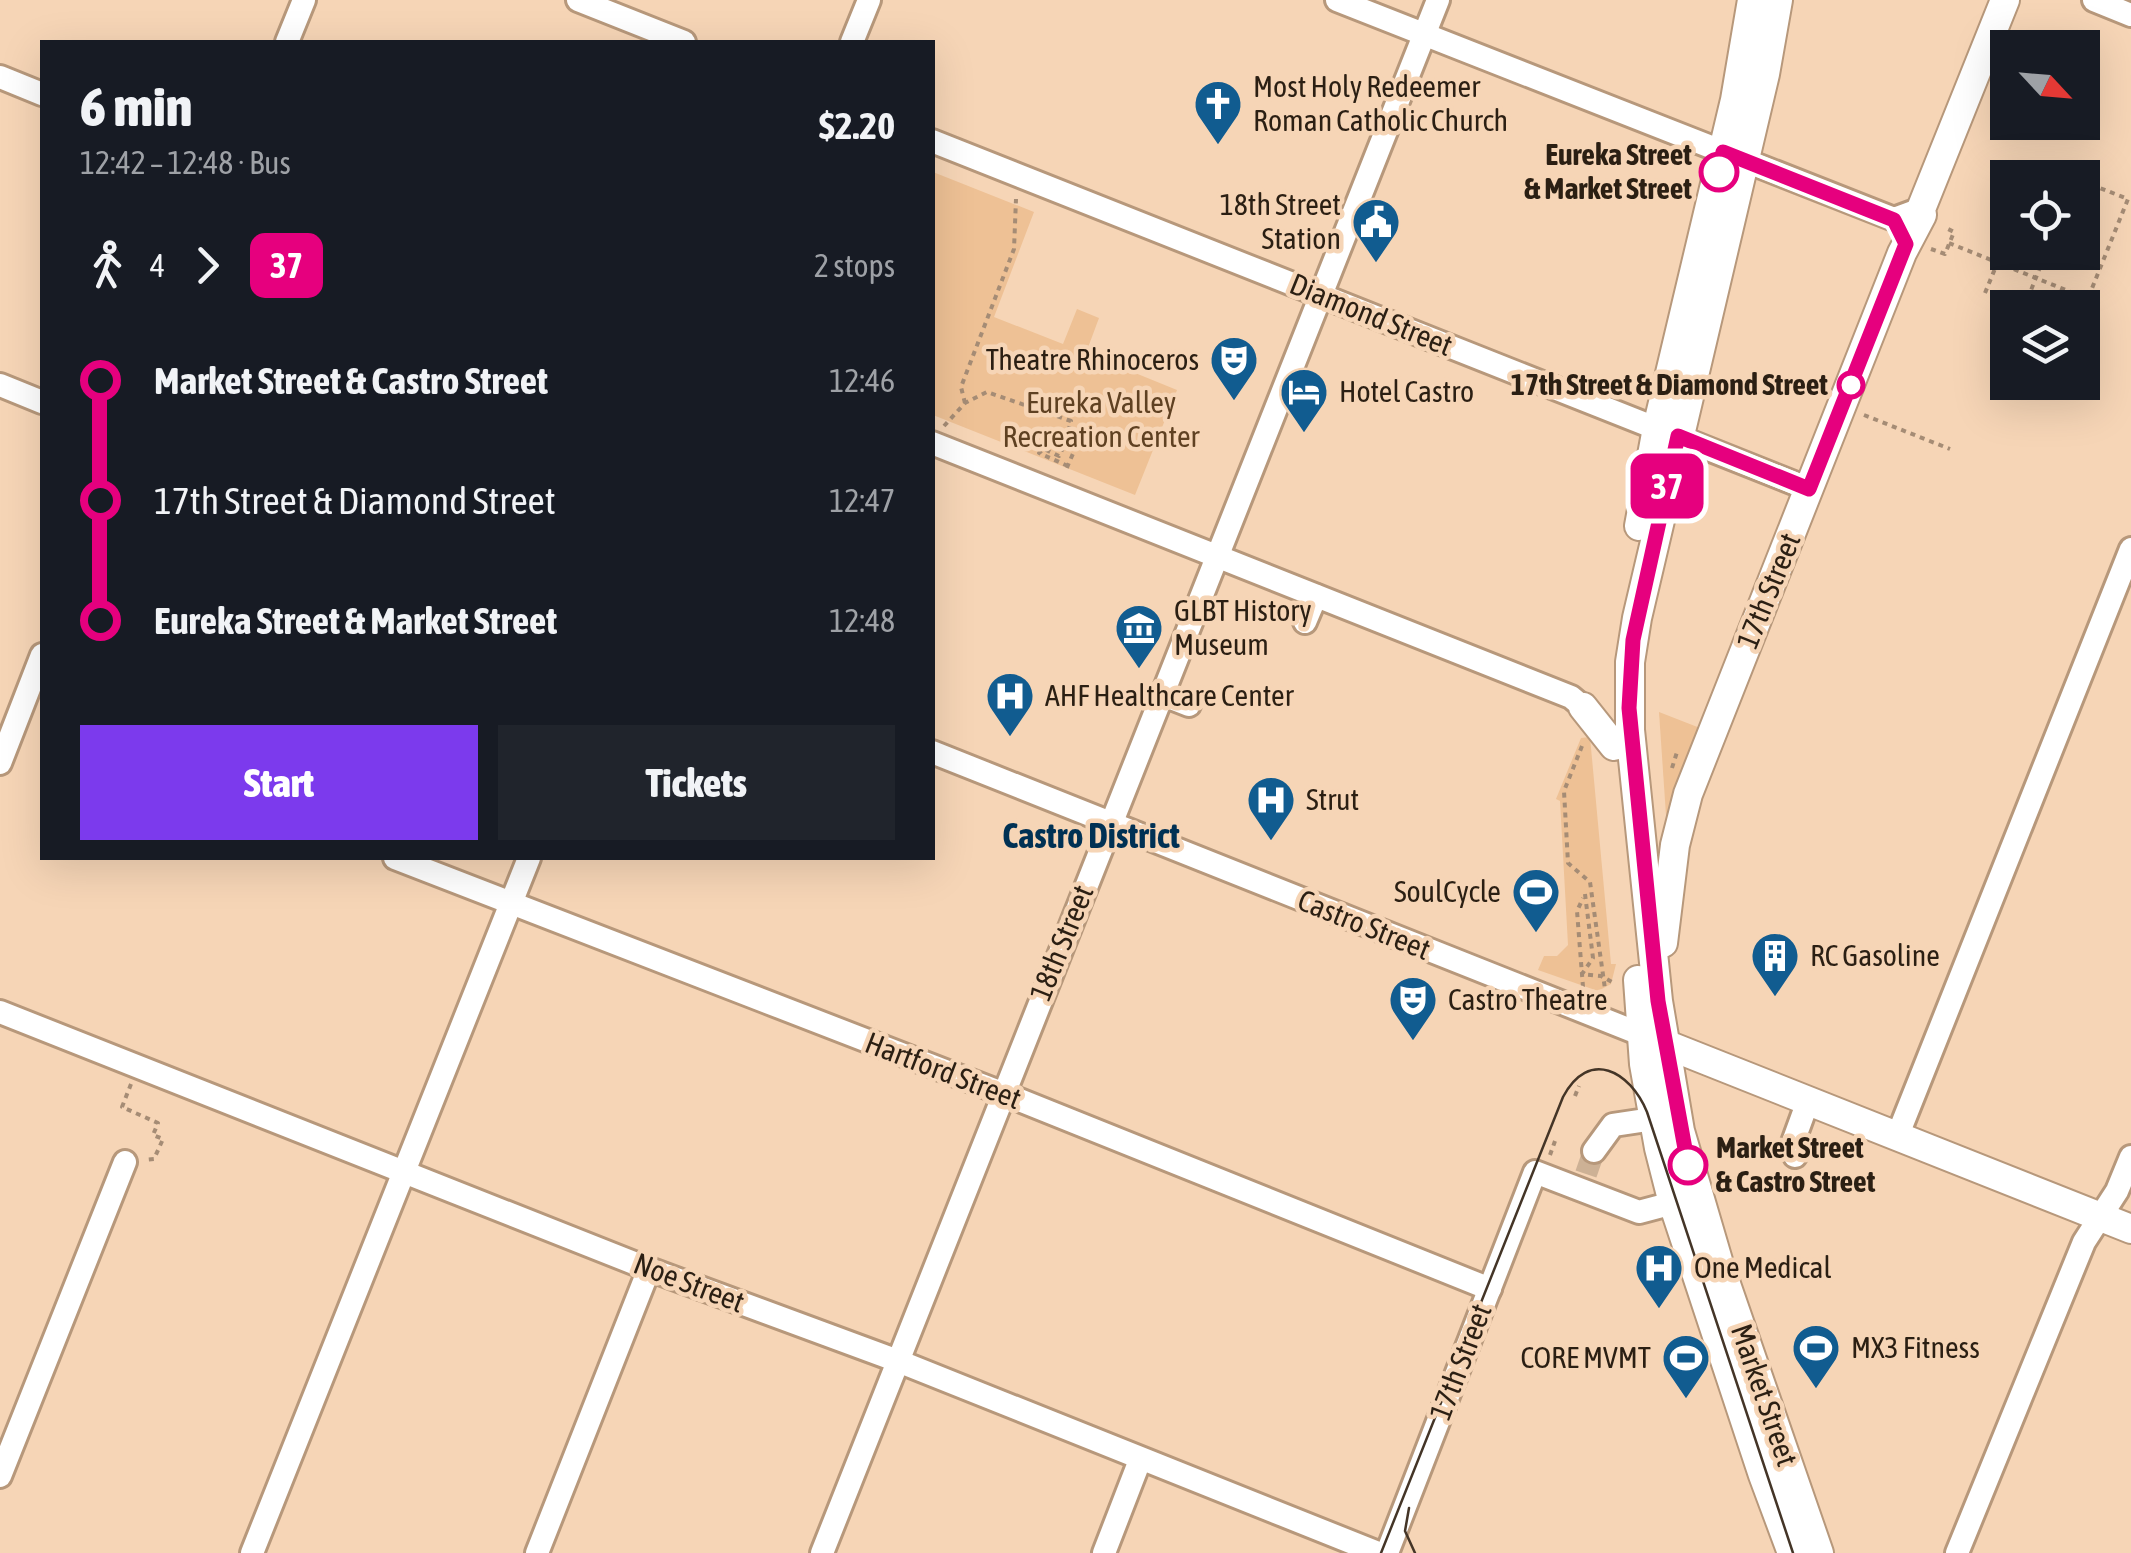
<!DOCTYPE html>
<html lang="en">
<head>
<meta charset="utf-8">
<style>
  :root { --surface:#171b24; --page:#20242c; --text:#f1f3f6; --muted:#9ea1a6; --accent:#7c3aed }
  body { margin:0; font-family:"Asap Condensed",sans-serif; background:var(--page); color:var(--text); height:100vh; display:flex; flex-direction:column; font-size:38px; white-space:nowrap }
  * { box-sizing:border-box; margin:0 }
  p { font-size:32px; color:var(--muted) }
  .icon { flex:none; width:55px; height:55px; fill:none; stroke:currentColor; stroke-width:2; stroke-linecap:round; stroke-linejoin:round }
  .map { position:relative; flex:1; overflow:hidden }
  .details { position:absolute; left:40px; top:40px; width:895px; height:820px; display:flex; flex-direction:column; background:var(--surface); border-radius:0px; box-shadow:0 10px 40px #0002 }
  .details>* { flex:none }
  .badge { padding:0 20px; border-radius:15px; font-size:35px; line-height:65px }
  .needle { width:65px; rotate:116deg }
  .tools { position:absolute; left:1990px; top:30px; display:grid; gap:20px }
  .tools a { display:grid; place-items:center; width:110px; height:110px; border-radius:0px; background:var(--surface); box-shadow:0 10px 40px #0002; font-size:50px }
  .map>.badge { position:absolute; translate:-50% -50%; box-shadow:0 0 0 5px #fff }
  .legs { display:flex; align-items:center; gap:15px; height:110px; padding:0 40px; font-size:32px }
  .legs p { margin-inline-start:auto }
  .overview { display:flex; align-items:center; justify-content:space-between; height:170px; padding:0 40px }
  h1 { font-size:55px; font-weight:800; line-height:75px }
  .primary-button { display:flex; gap:20px; margin-top:auto; padding:20px 40px }
  .primary-button a { flex:1; height:115px; border-radius:0px; background:var(--accent); color:#fff; font-size:40px; font-weight:800; line-height:115px; text-align:center }
  .primary-button a+a { background:var(--page); color:var(--text) }
  ul { padding:0 40px; list-style:none }
  li { display:flex; align-items:center; gap:35px; height:120px; font-size:38px }
  li i { display:grid; place-items:center; width:15px; height:100%; margin:0 12px; background:currentColor }
  li i::after { content:''; width:25px; height:25px; margin:-12px; border:8px solid; border-radius:50%; background:var(--surface) }
  li p { margin-inline-start:auto }
  li:first-child i { background:linear-gradient(#0000 50%,currentColor 0) }
  li:last-child i { background:linear-gradient(currentColor 50%,#0000 0) }
  .map>svg:first-child { display:block }
</style>
</head>
<body>
<div class="map">
<svg width="2131" height="1553" viewBox="0 0 2131 1553">
  <rect width="100%" height="100%" fill="#f6d5b6"/>
  <g fill="#eec195">
    <polygon points="933,172 1034,212 994,317 1063,344 1077,309 1099,318 1086,353 1177,390 1135,495 933,415"/>
    <polygon points="1659,712 1700,728 1669,819 1666,815"/>
    <polygon points="1590,737 1611,964 1616,964 1611,984 1598,991 1538,970 1544,956 1557,956 1568,945 1560,801 1556,799 1581,738"/>
  </g>
  <g fill="none" stroke-linecap="round" stroke-linejoin="round">
    <polyline stroke="#cdb195" stroke-width="22" stroke-dasharray="22 11" stroke-linecap="butt" points="1586,1174 1594,1151"/>
    <g stroke="#b7987b" stroke-width="28">
      <g id="minor">
        <polyline points="578,0 684,42"/>
        <polyline points="1337,0 1894,219 1921,209"/>
        <polyline points="2094,0 2131,15"/>
        <polyline points="287,42 304,0"/>
        <polyline points="852,42 869,0"/>
        <polyline points="0,77 42,94"/>
        <polyline points="932,141 1809,489"/>
        <polyline points="0,385 42,402"/>
        <polyline points="932,443 1571,697 1583,707"/>
        <polyline points="1305,622 1316,596"/>
        <polyline points="1161,694 1189,705"/>
        <polyline points="932,752 1653,1039"/>
        <polyline points="0,763 42,655"/>
        <polyline points="395,858 1002,1093 1490,1289"/>
        <polyline points="0,1012 649,1269 898,1361 1378,1553"/>
        <polyline points="1897,1137 2131,549"/>
        <polyline points="1594,1151 1613,1125 1653,1119"/>
        <polyline points="1795,1156 1792,1145 1808,1101"/>
        <polyline points="0,1476 125,1162"/>
        <polyline points="252,1553 529,858"/>
        <polyline points="537,1553 649,1269"/>
        <polyline points="822,1553 1438,0"/>
        <polyline points="1104,1553 1140,1460"/>
        <polyline points="1387,1553 1535,1172 1639,1212 1673,1203"/>
        <polyline points="1957,1553 2084,1242 2117,1191 2131,1157"/>
      </g>
    </g>
    <g stroke="#b7987b" stroke-width="32">
      <g id="major">
        <polyline points="1778,0 1765,74 1637,618 1630,662 1630,730 1658,1001 1680,1131 1719,1264 1819,1553"/>
        <polyline points="1639,526 1657,428 1735,100 1752,0"/>
        <polyline points="1583,707 1614,746"/>
        <polyline points="1663,943 1675,845 1688,794 1902,253 1922,215 1921,209 2005,0"/>
        <polyline points="1638,980 1644,1064 1659,1148 1673,1203 1763,1475 1792,1553"/>
        <polyline points="1665,1044 2131,1229"/>
      </g>
    </g>
    <g stroke="#a58c75" stroke-width="4" stroke-dasharray="5 5" stroke-linecap="butt">
      <polyline points="2082,181 2128,199 2082,313"/>
      <polyline points="1949,243 2088,299"/>
      <polyline points="1931,249 1945,254 1954,232 1944,227"/>
      <polyline points="1985,293 2008,237"/>
      <polyline points="2024,308 2046,252"/>
      <polyline points="965,403 961,387 1014,249 1016,199"/>
      <polyline points="1864,415 1950,449"/>
      <polyline points="944,426 965,403 987,392 1071,421 1068,432 1075,449 1065,472"/>
      <polyline points="1068,466 1039,453 1044,449 1059,456 1063,448 1072,444"/>
      <polyline points="1582,746 1564,791 1568,863 1590,882 1605,989"/>
      <polyline points="1672,768 1678,749"/>
      <polyline points="1585,894 1593,958 1582,974 1601,976 1612,982"/>
      <polyline points="1583,987 1577,911 1583,898"/>
      <polyline points="131,1084 122,1107 158,1123 153,1135 163,1139 154,1159 144,1160"/>
      <polyline points="1575,1096 1579,1086"/>
      <polyline points="1550,1155 1555,1141"/>
    </g>
    <use href="#minor" stroke="#fff" stroke-width="22"/>
    <use href="#major" stroke="#fff" stroke-width="28"/>
    <g stroke="#443527" stroke-width="2.5">
      <polyline points="1409,1508 1405,1531 1415,1553"/>
      <path d="M1381,1553L1563,1097C1589,1048 1630,1071 1647,1112L1793,1553"/>
    </g>
  </g>
  <g fill="none" stroke-linecap="round" stroke-linejoin="round">
    <g stroke="#fff" stroke-width="22">
      <polyline id="line-1" points="1688,1165 1658,1001 1629,708 1633,640 1678,436 1809,489 1906,244 1894,220 1723,152 1719,172"/>
    </g>
    <use href="#line-1" stroke="#e6007e" stroke-width="15"/>
  </g>
  <defs>
    <g id="church-pin" transform="scale(2.5)"><path d="M0 17L-7.5 6A9.5 9.5 0 1 1 7.5 6Z" fill="#115c90" stroke="#f6d5b6"/><path d="M-1.2-6h2.4v3.5h3.3v2.4h-3.3V6h-2.4V-.1h-3.3v-2.4h3.3Z" fill="#fff"/></g>
    <g id="civic-pin" transform="scale(2.5)"><path d="M0 17L-7.5 6A9.5 9.5 0 1 1 7.5 6Z" fill="#115c90" stroke="#f6d5b6"/><path d="M-.6-6.5H3V-4.5H.6V-3L4-1V1h2V6H-6V1h2V-1L-.6-3ZM-1.2 2.5V6h2.4V2.5Z" fill="#fff"/></g>
    <g id="theatre-pin" transform="scale(2.5)"><path d="M0 17L-7.5 6A9.5 9.5 0 1 1 7.5 6Z" fill="#115c90" stroke="#f6d5b6"/><path d="M-5-5.5Q0-4 5-5.5V0Q5 5 0 6Q-5 5-5 0ZM-3.3-2.5H-1v1.5H-3.3ZM1-2.5H3.3v1.5H1ZM-2.8 1Q0 5.5 2.8 1Z" fill="#fff"/></g>
    <g id="hotel-pin" transform="scale(2.5)"><path d="M0 17L-7.5 6A9.5 9.5 0 1 1 7.5 6Z" fill="#115c90" stroke="#f6d5b6"/><path d="M-6-4.5h1.5V1H6V5H4.5V3h-9V5H-6ZM-4 0a1.8 1.8 0 1 1 3.6 0ZM.5 0V-2.5h3Q6-2.5 6 0Z" fill="#fff"/></g>
    <g id="museum-pin" transform="scale(2.5)"><path d="M0 17L-7.5 6A9.5 9.5 0 1 1 7.5 6Z" fill="#115c90" stroke="#f6d5b6"/><path d="M0-6L6-3V-2H-6V-3ZM-5-1h2V3h-2ZM-1-1h2V3h-2ZM3-1h2V3H3ZM-6 4H6V6H-6Z" fill="#fff"/></g>
    <g id="hospital-pin" transform="scale(2.5)"><path d="M0 17L-7.5 6A9.5 9.5 0 1 1 7.5 6Z" fill="#115c90" stroke="#f6d5b6"/><path d="M-5-5h3v3.5h4V-5h3V5h-3V1.5h-4V5h-3Z" fill="#fff"/></g>
    <g id="stadium-pin" transform="scale(2.5)"><path d="M0 17L-7.5 6A9.5 9.5 0 1 1 7.5 6Z" fill="#115c90" stroke="#f6d5b6"/><path d="M0-5a6.5 5 0 1 0 0 10a6.5 5 0 1 0 0-10ZM-3.5-1.8h7v3.6h-7Z" fill="#fff"/></g>
    <g id="building-pin" transform="scale(2.5)"><path d="M0 17L-7.5 6A9.5 9.5 0 1 1 7.5 6Z" fill="#115c90" stroke="#f6d5b6"/><path d="M-4-6H4V6H1V3H-1V6H-4ZM-2.5-4.3h1.7v1.8h-1.7ZM.8-4.3h1.7v1.8H.8ZM-2.5-1h1.7V.8h-1.7ZM.8-1h1.7V.8H.8Z" fill="#fff"/></g>
  </defs>
  <g fill-rule="evenodd">
    <use href="#church-pin" x="1218" y="104"/>
    <use href="#civic-pin" x="1376" y="222"/>
    <use href="#theatre-pin" x="1234" y="360"/>
    <use href="#hotel-pin" x="1304" y="392"/>
    <use href="#museum-pin" x="1139" y="628"/>
    <use href="#hospital-pin" x="1010" y="696"/>
    <use href="#hospital-pin" x="1271" y="800"/>
    <use href="#stadium-pin" x="1536" y="892"/>
    <use href="#building-pin" x="1775" y="956"/>
    <use href="#theatre-pin" x="1413" y="1000"/>
    <use href="#hospital-pin" x="1659" y="1268"/>
    <use href="#stadium-pin" x="1816" y="1348"/>
    <use href="#stadium-pin" x="1686" y="1358"/>
  </g>
  <g fill="#fff" stroke="#e6007e" stroke-width="5">
    <circle cx="1719" cy="172" r="18"/>
    <circle cx="1851" cy="385" r="12"/>
    <circle cx="1688" cy="1165" r="18"/>
  </g>
  <g text-anchor="middle" stroke-width="9" stroke-linejoin="round" paint-order="stroke">
    <g font-size="30" fill="#2b1f13" stroke="#f6d5b6" text-anchor="start">
      <text x="1253" y="97">Most Holy Redeemer<tspan x="1253" dy="34">Roman Catholic Church</tspan></text>
      <text x="1341" y="215" text-anchor="end">18th Street<tspan x="1341" dy="34">Station</tspan></text>
      <text x="1199" y="370" text-anchor="end">Theatre Rhinoceros</text>
      <text x="1339" y="402">Hotel Castro</text>
      <text x="1174" y="621">GLBT History<tspan x="1174" dy="34">Museum</tspan></text>
      <text x="1045" y="706">AHF Healthcare Center</text>
      <text x="1306" y="810">Strut</text>
      <text x="1501" y="902" text-anchor="end">SoulCycle</text>
      <text x="1810" y="966">RC Gasoline</text>
      <text x="1448" y="1010">Castro Theatre</text>
      <text x="1694" y="1278">One Medical</text>
      <text x="1851" y="1358">MX3 Fitness</text>
      <text x="1651" y="1368" text-anchor="end">CORE MVMT</text>
    </g>
    <g font-size="30" font-weight="bold" fill="#2b1f13" stroke="#f6d5b6" text-anchor="end">
      <text x="1692" y="165">Eureka Street<tspan x="1692" dy="34">&amp; Market Street</tspan></text>
      <text x="1828" y="395">17th Street &amp; Diamond Street</text>
      <text x="1716" y="1158" text-anchor="start">Market Street<tspan x="1716" dy="34">&amp; Castro Street</tspan></text>
    </g>
    <g font-size="30" fill="#2b1f13" stroke="#f6d5b6">
      <text transform="translate(1371 315) rotate(22)" y="10">Diamond Street</text>
      <text transform="translate(1769 591) rotate(-68)" y="10">17th Street</text>
      <text transform="translate(1364 925) rotate(22)" y="10">Castro Street</text>
      <text transform="translate(1062 943) rotate(-68)" y="10">18th Street</text>
      <text transform="translate(943 1071) rotate(21)" y="10">Hartford Street</text>
      <text transform="translate(689 1283) rotate(21)" y="10">Noe Street</text>
      <text transform="translate(1461 1362) rotate(-69)" y="10">17th Street</text>
      <text transform="translate(1764 1395) rotate(71)" y="10">Market Street</text>
    </g>
    <g font-size="30" fill="#5f4122" stroke="#f6d5b6">
      <text x="1101" y="413">Eureka Valley<tspan x="1101" dy="34">Recreation Center</tspan></text>
    </g>
    <g font-size="35" font-weight="bold" fill="#003154" stroke="#f6d5b6">
      <text x="1091" y="848">Castro District</text>
    </g>
  </g>
</svg>
<div class="tools">
<a><svg class="needle" viewBox="-14 -14 28 28"><path d="M0-13l5 13h-10z" fill="#e53935"/><path d="M0 13l5-13h-10z" fill="#9ea1a6"/></svg></a>
<a><svg class="icon" aria-label="locate" viewBox="0 0 24 24"><circle cx="12" cy="12" r="6"/><path d="M12 2v4M12 18v4M2 12h4M18 12h4"/></svg></a>
<a><svg class="icon" aria-label="layers" viewBox="0 0 24 24"><path d="M12 4l9 5-9 5-9-5zM3 14l9 5 9-5"/></svg></a>
</div>
<b class="badge" style="left:1667px;top:486px;background:#e6007e;color:#fff">37</b>
<section class="details">
<div class="overview"><div><h1>6 min</h1><p>12:42 – 12:48 · Bus</p></div><b>$2.20</b></div>
<div class="legs"><svg class="icon" aria-label="walk" viewBox="0 0 24 24"><circle cx="13" cy="4" r="2"/><path d="M13 8l-2 6 4 7M11 14l-3 7M7 12l3-4h3l4 4"/></svg>4<svg class="icon" aria-label="forward" viewBox="0 0 24 24"><path d="M9 5l7 7-7 7"/></svg><b class="badge" style="background:#e6007e;color:#fff">37</b><p>2 stops</p></div>
<ul>
<li><i style="color:#e6007e"></i><b>Market Street &amp; Castro Street</b><p>12:46</p></li>
<li><i style="color:#e6007e"></i><span>17th Street &amp; Diamond Street</span><p>12:47</p></li>
<li><i style="color:#e6007e"></i><b>Eureka Street &amp; Market Street</b><p>12:48</p></li>
</ul>
<div class="primary-button"><a>Start</a><a>Tickets</a></div>
</section>
</div>
</body>
</html>
